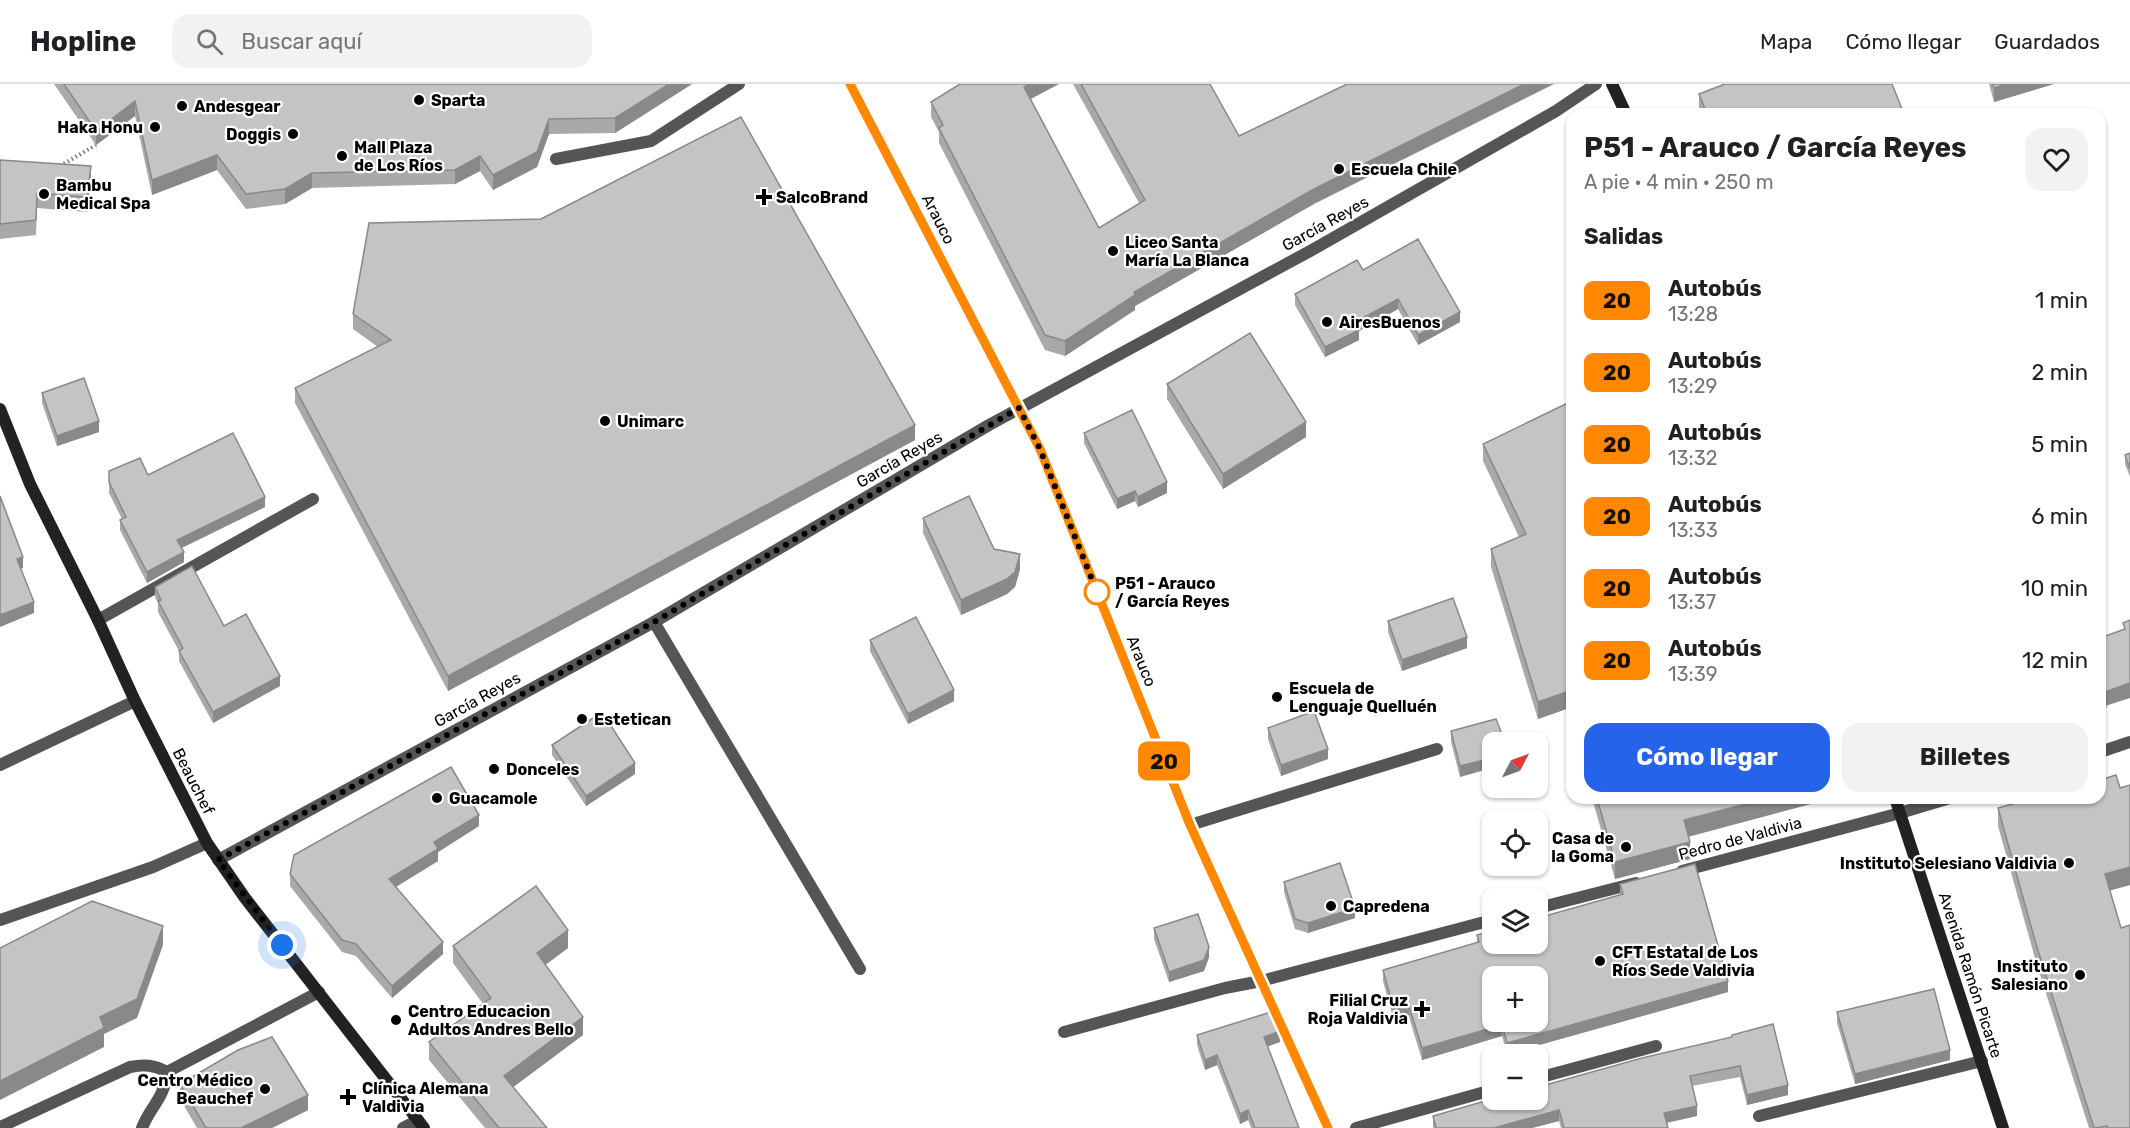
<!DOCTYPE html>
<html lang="es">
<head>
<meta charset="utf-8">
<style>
  :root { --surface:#fff; --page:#f2f2f2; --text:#202124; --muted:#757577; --line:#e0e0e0; --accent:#2563eb }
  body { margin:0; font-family:Rubik,sans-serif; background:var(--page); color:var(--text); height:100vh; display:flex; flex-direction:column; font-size:22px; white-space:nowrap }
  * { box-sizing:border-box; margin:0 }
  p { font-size:20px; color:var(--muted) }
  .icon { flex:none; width:33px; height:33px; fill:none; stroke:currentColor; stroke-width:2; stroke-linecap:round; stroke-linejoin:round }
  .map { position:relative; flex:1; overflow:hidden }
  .panel { position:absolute; left:1566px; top:24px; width:540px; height:696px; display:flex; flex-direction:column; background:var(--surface); border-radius:18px; box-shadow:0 2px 4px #0004 }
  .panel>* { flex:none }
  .badge { padding:0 12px; border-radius:9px; font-size:21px; line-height:39px }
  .needle { width:39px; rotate:49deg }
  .buttons { position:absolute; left:1482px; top:648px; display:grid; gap:12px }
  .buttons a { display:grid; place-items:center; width:66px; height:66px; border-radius:12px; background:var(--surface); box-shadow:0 2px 4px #0004; font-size:30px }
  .you { position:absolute; width:30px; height:30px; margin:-15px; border:4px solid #fff; border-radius:50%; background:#1a73e8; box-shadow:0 0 0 9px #1a73e833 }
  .map>.badge { position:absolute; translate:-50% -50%; box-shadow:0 0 0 3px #fff }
  h2 { padding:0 18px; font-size:22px; line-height:54px }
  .round { display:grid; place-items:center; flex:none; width:63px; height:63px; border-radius:18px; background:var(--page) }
  .head { display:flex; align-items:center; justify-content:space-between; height:102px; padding:0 18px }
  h1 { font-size:28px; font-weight:700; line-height:45px }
  .button { display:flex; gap:12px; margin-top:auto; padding:12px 18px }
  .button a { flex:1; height:69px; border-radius:18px; background:var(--accent); color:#fff; font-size:24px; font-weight:700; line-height:69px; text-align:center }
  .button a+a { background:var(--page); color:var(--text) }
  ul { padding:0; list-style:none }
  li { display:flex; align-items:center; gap:18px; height:72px; padding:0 18px }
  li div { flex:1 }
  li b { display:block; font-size:22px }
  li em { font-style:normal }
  li .badge { min-width:66px; font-weight:700; text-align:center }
  header { display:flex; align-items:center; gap:36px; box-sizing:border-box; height:84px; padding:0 30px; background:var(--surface); border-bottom:2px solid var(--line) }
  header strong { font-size:28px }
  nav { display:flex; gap:33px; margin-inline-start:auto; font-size:21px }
  .search { width:420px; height:54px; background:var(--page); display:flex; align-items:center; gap:15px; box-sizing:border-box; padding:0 21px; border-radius:18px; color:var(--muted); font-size:22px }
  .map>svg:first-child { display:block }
</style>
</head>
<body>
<header>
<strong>Hopline</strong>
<div class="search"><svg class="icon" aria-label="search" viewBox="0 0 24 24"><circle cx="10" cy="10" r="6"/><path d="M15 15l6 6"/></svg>Buscar aquí</div>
<nav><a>Mapa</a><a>Cómo llegar</a><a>Guardados</a></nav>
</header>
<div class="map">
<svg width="2130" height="1044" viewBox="0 0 2130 1044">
  <rect width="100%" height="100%" fill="#fff"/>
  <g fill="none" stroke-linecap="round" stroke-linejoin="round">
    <polyline stroke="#777" stroke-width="4" stroke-dasharray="1.5 3" stroke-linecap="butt" points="60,82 96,61"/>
    <g stroke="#555" stroke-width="12">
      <polyline points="98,536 313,415"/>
      <polyline points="654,538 860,885"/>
      <polyline points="0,681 135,617"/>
      <polyline points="1190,741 1437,665"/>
      <polyline points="0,836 153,783 207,759"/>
      <polyline points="1064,948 1225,904 1261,897"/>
      <polyline points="167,988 319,908"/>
      <polyline points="1538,994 1656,962"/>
      <polyline points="1759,1032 1982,977"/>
      <path d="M0,1043L130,983C145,980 154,981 167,988"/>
      <path d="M142,1044C151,1021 164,1016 167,988"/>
      <polyline points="403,1044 418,1036"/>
      <polyline points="1356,1044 1492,1006"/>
    </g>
    <g stroke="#555" stroke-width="12">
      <polyline points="850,0 1040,365 1190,741 1328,1044"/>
      <polyline points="556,75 651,57 739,0"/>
      <polyline points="2100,668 2130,658"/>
      <polyline points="218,776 654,538 989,341 1312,166 1556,27 1596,0"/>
      <polyline points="1682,787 1900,729 1950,714"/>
      <polyline points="1538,824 1636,799"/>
      <polyline points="1261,897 1492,836"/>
    </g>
    <g stroke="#222" stroke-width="12">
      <polyline points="1612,0 1626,30"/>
      <polyline points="0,325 30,400 98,536 135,617 207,759 245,814 424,1044"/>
      <polyline points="1895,714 2003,1044"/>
    </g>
  </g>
  <g fill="#a9a9a9">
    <polygon points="54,0 692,0 615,49 549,50 537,83 493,106 480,87 455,100 312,104 285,120 246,125 217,86 152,111 135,32 96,61"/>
    <polygon points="960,0 1059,0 1031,15 1099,144 1139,119 1073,0 1210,0 1239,52 1314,120 1135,222 1135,226 1065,272 1045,266 939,59 939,48 931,33 931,18"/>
    <polygon points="1989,0 2054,0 1994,18"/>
    <polygon points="1699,10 1904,30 1699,30"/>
    <polygon points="0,76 91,96 87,128 37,124 36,151 0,155"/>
    <polygon points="1363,186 1460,238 1418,261 1398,225 1359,247 1359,256 1325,273 1295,221 1295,210"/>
    <polygon points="353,230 915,356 448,607 295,319 295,304 378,263 353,245"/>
    <polygon points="1167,300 1306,353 1223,405 1167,315"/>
    <polygon points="42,309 99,348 57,362 42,319"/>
    <polygon points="1572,317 1572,623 1538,635 1491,483 1491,465 1519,453 1483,377 1483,360"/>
    <polygon points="1084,349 1167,409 1138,423 1135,417 1117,425 1084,359"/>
    <polygon points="2130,369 2130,393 2125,380 2125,371"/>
    <polygon points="109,387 148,391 265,423 182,464 184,478 147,499 120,446 120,436 122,435 109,409"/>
    <polygon points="923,434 994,465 1020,485 1015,503 1007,510 961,531 923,449"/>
    <polygon points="155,503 224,542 280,602 213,639 179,577 179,567 158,528 158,519 155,513"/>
    <polygon points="1388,537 1467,564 1402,587 1388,548"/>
    <polygon points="870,556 954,617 908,640 870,567"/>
    <polygon points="1268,644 1328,675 1281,692 1268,655"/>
    <polygon points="1451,647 1505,658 1460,693 1451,658"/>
    <polygon points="552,661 635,690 586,722 552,671"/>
    <polygon points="2120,704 2130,801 2110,806 2130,1044 2089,1044 2036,878 1998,742 1998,724"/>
    <polygon points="1592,714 1833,714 1689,752 1690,775 1615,795"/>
    <polygon points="479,742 438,768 438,777 396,803 443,870 392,914 356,872 342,868 290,802 290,790"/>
    <polygon points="1284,798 1355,834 1308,849 1295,845 1284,808"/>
    <polygon points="1620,800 1728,908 1507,970 1502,952 1422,976 1409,933 1394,937 1383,897 1383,886 1477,858 1477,851 1620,811"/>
    <polygon points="1154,844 1209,873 1204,887 1169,898 1154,855"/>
    <polygon points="453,862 568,864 545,881 583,951 513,1003 547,1044 485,1044 429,976 429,958 483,920 453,879"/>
    <polygon points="1837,928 1950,976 1855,1000 1837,939"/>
    <polygon points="1197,951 1280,958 1267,962 1299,1044 1251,1044 1248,1036 1240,1040 1217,981 1205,986 1197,961"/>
    <polygon points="1732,951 1788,1011 1747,1021 1740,993 1692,1002 1697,1032 1667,1039 1668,1044 1561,1044 1559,1037 1532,1044 1433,1044 1433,1032 1732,953"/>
    <polygon points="180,1000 308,1026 272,1044 197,1044 180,1015"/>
  </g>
  <g fill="#898989">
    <polygon points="669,0 692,0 615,49 615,34"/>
    <polygon points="1030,0 1059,0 1024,18 1024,3"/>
    <polygon points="1524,0 1554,0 1314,120 1135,222 1135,226 1065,272 1065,257 1134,208 1314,105"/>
    <polygon points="2007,0 2054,0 1994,18 1994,4"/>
    <polygon points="135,17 135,32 96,61 96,47"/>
    <polygon points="549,35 549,50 537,83 493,106 493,91"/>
    <polygon points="217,71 217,86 152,111 152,96"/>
    <polygon points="480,72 480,87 455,100 455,86"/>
    <polygon points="91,82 91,96 87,128 87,113"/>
    <polygon points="312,89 312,104 285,120 285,105"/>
    <polygon points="1398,215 1398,225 1359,247 1359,256 1325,273 1325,263 1355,238"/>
    <polygon points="1460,228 1460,238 1418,261 1418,251"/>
    <polygon points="99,337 99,348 57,362 57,352"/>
    <polygon points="1306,338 1306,353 1223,405 1223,390"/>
    <polygon points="915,341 915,356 448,607 448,592"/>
    <polygon points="1167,398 1167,409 1138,423 1138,413"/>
    <polygon points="1135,407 1135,417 1117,425 1117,415"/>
    <polygon points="265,413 265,423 177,466 177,456"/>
    <polygon points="184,468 184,478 147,499 147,488"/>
    <polygon points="1020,470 1020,485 1015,503 1007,510 961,531 961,516"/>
    <polygon points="23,473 23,484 17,486 17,475"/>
    <polygon points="34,518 34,529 0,543 0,531"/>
    <polygon points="1467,553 1467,564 1402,587 1402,576"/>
    <polygon points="280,592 280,602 213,639 213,628"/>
    <polygon points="2130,599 2130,614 2102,623 2102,609"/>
    <polygon points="954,606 954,617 908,640 908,630"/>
    <polygon points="1572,606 1572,623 1538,635 1538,618"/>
    <polygon points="2106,623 2106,637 2100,640 2100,625"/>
    <polygon points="1328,665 1328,675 1281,692 1281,681"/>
    <polygon points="1492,674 1492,684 1460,693 1460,682"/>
    <polygon points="635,679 635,690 586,722 586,712"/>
    <polygon points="1769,714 1833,714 1684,754 1684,736"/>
    <polygon points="479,731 479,742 438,768 438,777 389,807 389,795 434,758"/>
    <polygon points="1690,758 1690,775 1615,795 1615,778"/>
    <polygon points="2130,783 2130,801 2105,808 2105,790"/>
    <polygon points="1355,824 1355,834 1308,849 1308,839"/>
    <polygon points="163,842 163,861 137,934 104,950 104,963 0,1016 0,997 100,933"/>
    <polygon points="568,846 568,864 537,887 537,869"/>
    <polygon points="443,858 443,870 392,914 392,902"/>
    <polygon points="1209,863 1209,873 1204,887 1169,898 1169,888"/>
    <polygon points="1728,897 1728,908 1507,970 1507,959"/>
    <polygon points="1409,922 1409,933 1394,937 1394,926"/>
    <polygon points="583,933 583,951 504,1010 504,992"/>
    <polygon points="1502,941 1502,952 1422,976 1422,964"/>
    <polygon points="1280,947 1280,958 1264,964 1264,953"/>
    <polygon points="1950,966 1950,976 1855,1000 1855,990"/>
    <polygon points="1217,971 1217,981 1205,986 1205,976"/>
    <polygon points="1788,1001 1788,1011 1747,1021 1747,1011"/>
    <polygon points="308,1011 308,1026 272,1044 241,1044"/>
    <polygon points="1697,1022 1697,1032 1664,1039 1664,1029"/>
    <polygon points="1248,1026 1248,1036 1240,1040 1240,1030"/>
    <polygon points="1559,1026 1559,1037 1532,1044 1494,1044"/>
  </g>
  <g fill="#c4c4c4" stroke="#898989" stroke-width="1.5" fill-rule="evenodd">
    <polygon points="64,0 669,0 615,34 549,35 537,68 493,91 480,72 455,86 312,89 285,105 246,110 217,71 152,96 135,17 96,47"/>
    <polygon points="960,0 1030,0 1024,3 1099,144 1145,116 1081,0 1210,0 1239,52 1347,0 1524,0 1314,105 1134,208 1135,211 1065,257 1045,251 939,44 943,41 931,18"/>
    <polygon points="1725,0 1892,0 1904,30 1707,30 1699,10"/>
    <polygon points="1993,0 2007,0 1994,4"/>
    <polygon points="741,33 915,341 448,592 295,304 391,256 353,230 369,139 541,135"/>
    <polygon points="0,76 91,82 87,113 37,109 36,136 0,140"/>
    <polygon points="1418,155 1460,228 1418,251 1398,215 1355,238 1359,246 1325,263 1295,210 1357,176 1363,186"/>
    <polygon points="1250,249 1306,338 1223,390 1167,300"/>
    <polygon points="84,294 99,337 57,352 42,309"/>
    <polygon points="1572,317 1572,606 1538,618 1491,465 1526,450 1483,360"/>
    <polygon points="1132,326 1167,398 1138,413 1135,407 1117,415 1084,349"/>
    <polygon points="233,349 265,413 177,456 184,468 147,488 120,436 126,433 109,398 109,387 140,374 148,391"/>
    <polygon points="2130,369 2130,385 2125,371"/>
    <polygon points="0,412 23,473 17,475 34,518 0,531"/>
    <polygon points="969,412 994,465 1020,470 1015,488 1007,495 961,516 923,434"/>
    <polygon points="192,482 224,542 246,530 280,592 213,628 179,567 183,564 158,517 161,516 155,503"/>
    <polygon points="1453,514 1467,553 1402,576 1388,537"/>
    <polygon points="916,533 954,606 908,630 870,556"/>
    <polygon points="2130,536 2130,599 2102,609 2106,623 2100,625 2100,554 2125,545 2123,539"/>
    <polygon points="1314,627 1328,665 1281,681 1268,644"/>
    <polygon points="602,628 635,679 586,712 552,661"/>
    <polygon points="1496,635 1505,658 1492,658 1492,674 1460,682 1451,647"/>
    <polygon points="451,683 479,731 434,758 438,765 389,795 443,858 392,902 356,860 342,856 290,790 294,771"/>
    <polygon points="2116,691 2120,704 2130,701 2130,783 2105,790 2121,844 2130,841 2130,1044 2108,1044 2107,1042 2094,1044 2036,860 1998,724 2034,714 2100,714 2100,696"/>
    <polygon points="1597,714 1769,714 1684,736 1690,758 1615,778"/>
    <polygon points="1340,779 1355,824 1308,839 1295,835 1284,798"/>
    <path d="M1695,780L1728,897L1507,959L1502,941L1422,964L1409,922L1394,926L1383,886L1479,858L1477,851L1492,847V860H1538V834L1623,810L1620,800ZM1492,892H1538V938H1492Z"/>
    <polygon points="536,802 568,846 537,869 583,933 504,992 547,1044 499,1044 429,958 491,914 453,862"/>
    <polygon points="92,817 163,842 137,915 100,933 104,944 0,997 0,864"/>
    <polygon points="1198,830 1209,863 1204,876 1169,888 1154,844"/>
    <polygon points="1934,905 1950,966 1855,990 1837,928"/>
    <polygon points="1271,928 1280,947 1264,953 1299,1044 1255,1044 1248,1026 1240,1030 1217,971 1205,976 1197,951"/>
    <polygon points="1773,940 1788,1001 1747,1011 1740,982 1690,992 1697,1022 1664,1029 1668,1044 1564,1044 1559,1026 1494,1044 1436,1044 1433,1032 1492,1015 1538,1016 1538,1003 1642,974 1732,953 1732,951"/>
    <polygon points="272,953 308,1011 241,1044 206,1044 180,1000 238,966"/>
  </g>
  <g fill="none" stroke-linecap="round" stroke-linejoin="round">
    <g stroke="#fff" stroke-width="14">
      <polyline id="line" points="850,0 1040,365 1190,741 1328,1044"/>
    </g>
    <use href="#line" stroke="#f80" stroke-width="9"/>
    <polyline stroke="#000" stroke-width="6" stroke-dasharray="0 10.8" points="282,861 218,776 654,538 1019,324 1040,365 1097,508"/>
  </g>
  <g fill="#000" stroke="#fff" stroke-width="2">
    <circle cx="419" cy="16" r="6"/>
    <circle cx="182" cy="22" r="6"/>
    <circle cx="155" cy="43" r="6"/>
    <circle cx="293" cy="50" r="6"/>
    <circle cx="342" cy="72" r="6"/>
    <circle cx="1339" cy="85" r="6"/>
    <circle cx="44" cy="110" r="6"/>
    <path d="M761 104h6v6h6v6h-6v6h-6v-6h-6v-6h6z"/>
    <circle cx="1113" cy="167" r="6"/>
    <circle cx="1327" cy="238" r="6"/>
    <circle cx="605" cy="337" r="6"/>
    <circle cx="1277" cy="613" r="6"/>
    <circle cx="582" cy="635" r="6"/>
    <circle cx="494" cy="685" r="6"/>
    <circle cx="437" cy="714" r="6"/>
    <circle cx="1626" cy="763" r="6"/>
    <circle cx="2069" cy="779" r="6"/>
    <circle cx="1331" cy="822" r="6"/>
    <circle cx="1600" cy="877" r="6"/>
    <circle cx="2080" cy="891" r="6"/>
    <path d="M1419 916h6v6h6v6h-6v6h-6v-6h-6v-6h6z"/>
    <circle cx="396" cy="936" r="6"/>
    <circle cx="265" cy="1005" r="6"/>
    <path d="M345 1004h6v6h6v6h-6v6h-6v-6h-6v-6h6z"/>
  </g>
  <circle fill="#fff" stroke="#f80" stroke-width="3" cx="1097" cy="508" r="12"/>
  <g text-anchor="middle" stroke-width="4.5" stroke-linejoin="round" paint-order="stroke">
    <g font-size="16" font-weight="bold" fill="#000" stroke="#fff" text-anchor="start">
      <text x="431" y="22">Sparta</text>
      <text x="194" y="28">Andesgear</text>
      <text x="143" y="49" text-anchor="end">Haka Honu</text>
      <text x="281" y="56" text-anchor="end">Doggis</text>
      <text x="354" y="69">Mall Plaza<tspan x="354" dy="18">de Los Ríos</tspan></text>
      <text x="1351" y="91">Escuela Chile</text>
      <text x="56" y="107">Bambu<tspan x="56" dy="18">Medical Spa</tspan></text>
      <text x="776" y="119">SalcoBrand</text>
      <text x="1125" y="164">Liceo Santa<tspan x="1125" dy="18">María La Blanca</tspan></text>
      <text x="1339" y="244">AiresBuenos</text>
      <text x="617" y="343">Unimarc</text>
      <text x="1289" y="610">Escuela de<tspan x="1289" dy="18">Lenguaje Quelluén</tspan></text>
      <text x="594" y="641">Estetican</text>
      <text x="506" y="691">Donceles</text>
      <text x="449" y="720">Guacamole</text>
      <text x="1614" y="760" text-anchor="end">Casa de<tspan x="1614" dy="18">la Goma</tspan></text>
      <text x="2057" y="785" text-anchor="end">Instituto Selesiano Valdivia</text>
      <text x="1343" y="828">Capredena</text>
      <text x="1612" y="874">CFT Estatal de Los<tspan x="1612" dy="18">Ríos Sede Valdivia</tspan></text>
      <text x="2068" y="888" text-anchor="end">Instituto<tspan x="2068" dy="18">Salesiano</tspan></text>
      <text x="1408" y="922" text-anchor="end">Filial Cruz<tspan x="1408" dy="18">Roja Valdivia</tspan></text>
      <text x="408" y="933">Centro Educacion<tspan x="408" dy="18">Adultos Andres Bello</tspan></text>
      <text x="253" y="1002" text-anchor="end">Centro Médico<tspan x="253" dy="18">Beauchef</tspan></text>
      <text x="362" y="1010">Clínica Alemana<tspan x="362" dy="18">Valdivia</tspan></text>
    </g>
    <g font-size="16" fill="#000" stroke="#fff">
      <text transform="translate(939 135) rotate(63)" y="6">Arauco</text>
      <text transform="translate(1325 139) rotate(-29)" y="6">García Reyes</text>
      <text transform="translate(899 375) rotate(-30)" y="6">García Reyes</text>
      <text transform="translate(1142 577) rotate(68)" y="6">Arauco</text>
      <text transform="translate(477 615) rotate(-29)" y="6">García Reyes</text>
      <text transform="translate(194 697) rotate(63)" y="6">Beauchef</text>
      <text transform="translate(1740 754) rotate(-15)" y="6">Pedro de Valdivia</text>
      <text transform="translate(1971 891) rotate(72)" y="6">Avenida Ramón Picarte</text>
    </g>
    <g font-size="16" font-weight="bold" fill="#000" stroke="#fff" text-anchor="start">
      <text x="1115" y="505">P51 - Arauco<tspan x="1115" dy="18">/ García Reyes</tspan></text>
    </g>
  </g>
</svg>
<div class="buttons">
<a><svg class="needle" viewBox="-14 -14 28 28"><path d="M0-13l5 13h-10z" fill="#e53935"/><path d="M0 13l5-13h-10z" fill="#757577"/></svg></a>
<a><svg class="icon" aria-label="locate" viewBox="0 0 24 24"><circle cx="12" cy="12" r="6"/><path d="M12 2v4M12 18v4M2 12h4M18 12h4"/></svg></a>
<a><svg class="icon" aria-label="layers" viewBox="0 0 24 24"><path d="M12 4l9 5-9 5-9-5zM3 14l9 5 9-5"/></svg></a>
<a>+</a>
<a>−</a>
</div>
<div class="you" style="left:282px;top:861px"></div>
<b class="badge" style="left:1164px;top:677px;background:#f80;color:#111">20</b>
<section class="panel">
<div class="head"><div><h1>P51 - Arauco / García Reyes</h1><p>A pie · 4 min · 250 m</p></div><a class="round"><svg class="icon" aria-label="heart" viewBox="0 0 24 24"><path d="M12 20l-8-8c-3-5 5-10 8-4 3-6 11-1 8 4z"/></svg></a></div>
<h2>Salidas</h2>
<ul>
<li><span class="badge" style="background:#f80;color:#111">20</span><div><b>Autobús</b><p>13:28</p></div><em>1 min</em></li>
<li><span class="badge" style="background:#f80;color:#111">20</span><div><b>Autobús</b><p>13:29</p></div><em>2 min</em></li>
<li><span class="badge" style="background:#f80;color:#111">20</span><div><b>Autobús</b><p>13:32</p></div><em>5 min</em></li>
<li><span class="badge" style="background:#f80;color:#111">20</span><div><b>Autobús</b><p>13:33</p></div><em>6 min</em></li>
<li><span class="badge" style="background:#f80;color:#111">20</span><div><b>Autobús</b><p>13:37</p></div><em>10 min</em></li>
<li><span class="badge" style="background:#f80;color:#111">20</span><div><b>Autobús</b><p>13:39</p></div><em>12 min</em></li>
</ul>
<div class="button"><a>Cómo llegar</a><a>Billetes</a></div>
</section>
</div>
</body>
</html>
